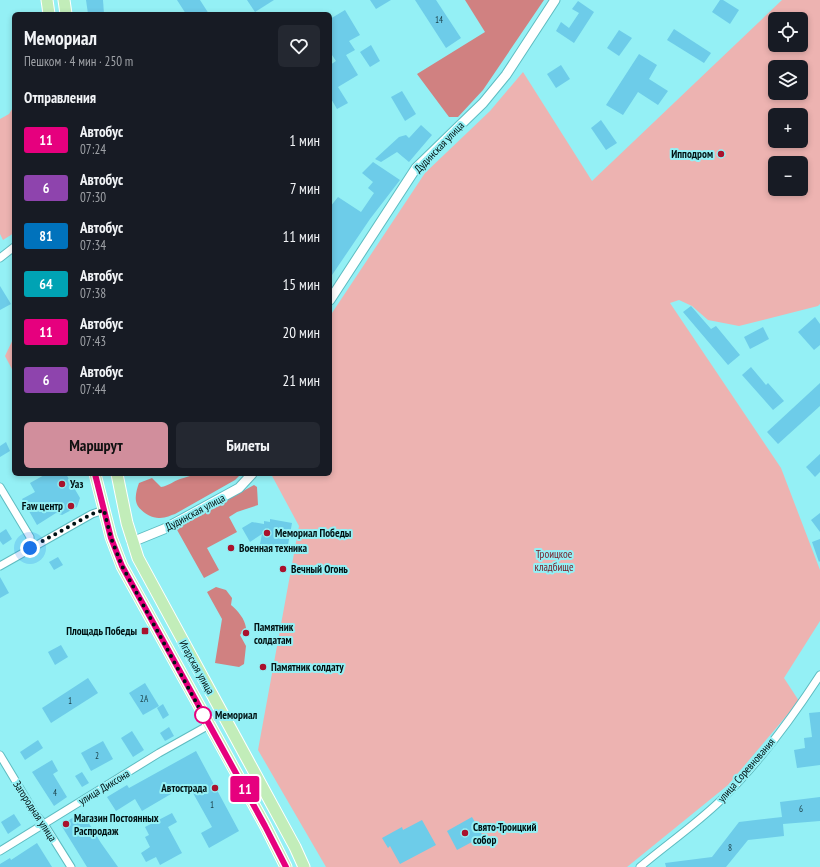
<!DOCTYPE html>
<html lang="ru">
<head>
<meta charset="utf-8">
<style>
  :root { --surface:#171b24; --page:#242831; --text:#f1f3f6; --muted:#9ea1a6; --accent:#d18e9c }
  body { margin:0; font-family:"PT Sans Narrow",sans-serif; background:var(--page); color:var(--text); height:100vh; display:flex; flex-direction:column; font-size:15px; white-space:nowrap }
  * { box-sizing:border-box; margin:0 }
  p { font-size:13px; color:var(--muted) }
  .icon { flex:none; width:22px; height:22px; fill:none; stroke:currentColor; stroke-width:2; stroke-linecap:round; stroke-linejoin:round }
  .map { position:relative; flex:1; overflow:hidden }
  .drawer { position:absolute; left:12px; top:12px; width:320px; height:464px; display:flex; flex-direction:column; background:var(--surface); border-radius:6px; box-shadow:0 2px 6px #0003 }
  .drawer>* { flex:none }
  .badge { padding:0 8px; border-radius:3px; font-size:14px; line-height:26px }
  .tools { position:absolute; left:768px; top:12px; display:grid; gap:8px }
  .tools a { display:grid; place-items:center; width:40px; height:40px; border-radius:6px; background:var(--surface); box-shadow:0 2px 6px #0003; font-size:20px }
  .you { position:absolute; width:20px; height:20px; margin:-10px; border:3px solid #fff; border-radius:50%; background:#1a73e8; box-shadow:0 0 0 6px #1a73e833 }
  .map>.badge { position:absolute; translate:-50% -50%; box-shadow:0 0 0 2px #fff }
  h2 { padding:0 12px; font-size:15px; line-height:36px }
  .round { display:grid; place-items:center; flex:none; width:42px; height:42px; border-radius:6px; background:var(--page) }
  .head { display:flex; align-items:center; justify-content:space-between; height:68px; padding:0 12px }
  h1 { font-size:19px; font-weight:800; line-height:30px }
  .action { display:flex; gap:8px; margin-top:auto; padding:8px 12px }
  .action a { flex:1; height:46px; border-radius:6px; background:var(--accent); color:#111; font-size:16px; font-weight:800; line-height:46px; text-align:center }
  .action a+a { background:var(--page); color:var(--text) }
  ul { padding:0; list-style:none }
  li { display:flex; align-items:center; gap:12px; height:48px; padding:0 12px }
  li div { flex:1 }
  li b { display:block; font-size:15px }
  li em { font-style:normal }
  li .badge { min-width:44px; font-weight:700; text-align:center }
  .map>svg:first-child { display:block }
</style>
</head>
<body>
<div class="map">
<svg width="820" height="867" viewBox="0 0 820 867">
  <rect width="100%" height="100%" fill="#94f0f5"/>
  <g fill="#edb3b1" fill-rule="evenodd">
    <path d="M782,0H820V304L818,306L739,326L708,320L692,306L679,300L670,303L781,468L820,570V621L784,678L799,701L728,785L627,867H326L258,750L299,526L271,474H330V316L425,173L490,111L523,72L592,181ZM775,19H801V45H775ZM775,67H801V93H775ZM775,115H801V141H775ZM775,163H801V189H775Z"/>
    <polygon points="14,106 14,233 3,240 0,234 0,119 9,114"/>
    <polygon points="14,337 14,373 5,356"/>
  </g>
  <g fill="#d08181">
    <polygon points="465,0 544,0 483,90 458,117 449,117 417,74 485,32"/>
    <path d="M196,474H241L235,480L175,514C171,515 166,518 160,518C152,519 137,510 136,501C135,496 137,488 139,483L152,478L161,487C169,486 173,481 180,479C186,477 191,476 196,474Z"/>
    <polygon points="254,485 257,487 258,505 237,512 229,517 237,532 207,548 219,570 204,578 176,528"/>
    <path d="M216,587L226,590L232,598L231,605C238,611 245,619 246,628L240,635L246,646L244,664L239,667L215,663L222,619L207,592Z"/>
  </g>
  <g fill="#6dcce9">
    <polygon points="86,0 103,0 104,14 88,14"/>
    <polygon points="177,0 200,0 209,14 186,14"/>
    <polygon points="247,0 274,0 255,12"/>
    <polygon points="370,0 391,0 376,9"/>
    <polygon points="415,0 436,0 461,38 446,48"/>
    <polygon points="720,0 723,0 739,10 730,24 712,12"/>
    <polygon points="578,1 594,12 574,43 556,31 561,22 569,28 579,13 572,9"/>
    <polygon points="345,10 360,35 349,41 355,50 346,55 358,75 338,87 348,103 337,109 330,97 330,65 336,61 330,52 330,19"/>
    <polygon points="674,29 711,53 704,63 667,40"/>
    <polygon points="619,30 632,38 619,56 607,48"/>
    <polygon points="371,45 380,61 370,67 360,52"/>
    <polygon points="639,54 657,65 649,79 668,91 658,105 638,92 623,115 606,105"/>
    <polygon points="561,65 570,79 556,88 547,74"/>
    <polygon points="402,91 416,114 405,121 391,97"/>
    <polygon points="601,120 617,143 606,150 591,128"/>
    <polygon points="421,125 432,135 409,162 397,152 381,162 375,159 399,137 406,135 409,138"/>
    <polygon points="373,162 400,180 370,219 330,278 330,207 338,197 361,212 374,193 368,188 373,182 362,173"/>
    <polygon points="0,286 11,304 0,310"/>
    <polygon points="691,306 711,329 716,326 740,355 728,365 683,312"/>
    <polygon points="815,317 820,324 820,345 814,350 798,332"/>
    <polygon points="763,327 769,339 750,349 744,337"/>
    <polygon points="751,367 766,385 768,383 784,401 773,410 742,375"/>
    <polygon points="820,383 820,406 778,444 767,432"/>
    <polygon points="6,442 10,451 0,457 0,446"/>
    <polygon points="820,454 820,472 815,477 806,467"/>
    <polygon points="46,474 66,474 80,498 77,507 62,515 56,513 37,525 22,499 35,492 30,483"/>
    <polygon points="820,513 820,532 811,520"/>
    <polygon points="270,519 292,523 288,545 279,544 278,547 260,544 262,534 250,542 242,528 252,522 264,524 264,521 270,522"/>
    <polygon points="6,529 12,539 3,545 0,541 0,533"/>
    <polygon points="820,539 820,561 819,562 812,542"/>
    <polygon points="58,557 63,565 54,570 49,562"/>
    <polygon points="0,577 9,593 0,598"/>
    <polygon points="61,645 68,657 55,665 48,652"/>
    <polygon points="88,678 98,693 51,723 42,708"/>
    <polygon points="145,683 159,706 143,715 129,693"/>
    <polygon points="163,704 169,715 163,719 157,708"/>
    <polygon points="820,712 820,765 797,768 794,750 805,748 804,738 812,737 809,713"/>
    <polygon points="169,727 174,736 165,741 160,733"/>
    <polygon points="132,731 144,750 133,757 121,738"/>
    <polygon points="38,740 43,748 25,760 20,752"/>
    <polygon points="103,741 113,759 91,771 81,753"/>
    <polygon points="196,751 239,831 209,848 201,833 212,827 188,784 142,811 135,799 116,811 107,797 127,785 129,788"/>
    <polygon points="52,760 58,771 53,774 67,797 54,806 32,772"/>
    <polygon points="82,772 89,783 82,787 75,776"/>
    <polygon points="820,797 820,821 783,824 784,836 748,840 726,867 666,867 665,863 712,857 739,822 782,817 780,802"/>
    <polygon points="82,812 101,843 118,867 87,867 61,825"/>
    <polygon points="172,813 177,822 168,827 182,853 160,865 156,857 146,862 141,853 150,847 145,837 149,835 145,827"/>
    <polygon points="14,814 21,825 8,834 1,822"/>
    <polygon points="472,817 483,836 457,850 447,831"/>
    <polygon points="422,820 436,845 400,864 390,846 388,848 382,838 402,827 403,830"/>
    <polygon points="37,843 52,867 0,867 0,864 10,858 11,860"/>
  </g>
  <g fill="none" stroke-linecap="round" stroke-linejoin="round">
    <g stroke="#5ebcc1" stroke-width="9">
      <g id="street">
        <polyline points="0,258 14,247"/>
        <polyline points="0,487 30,537 30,548"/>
        <polyline points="0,566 92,514 104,510"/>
        <polyline points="0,755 36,815 44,824 71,867"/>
        <polyline points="0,851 159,753 209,725"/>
        <path d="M640,867C666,845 695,825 720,801C756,766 792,718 820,675"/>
      </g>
    </g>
    <g stroke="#5ebcc1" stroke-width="11">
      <g id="secondary">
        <polyline points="330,300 416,168 483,103 506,75 555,0"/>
        <polyline points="132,542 164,529 239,488 252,474"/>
      </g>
    </g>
    <g stroke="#fff" stroke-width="13">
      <g id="primary">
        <polyline points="47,0 49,14"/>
        <polyline points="64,0 66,14"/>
        <polyline points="95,474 111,537 122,566 265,825 286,867"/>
        <polyline points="117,474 127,523 138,558 295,847 304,867"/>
      </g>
    </g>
    <use href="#street" stroke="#fff" stroke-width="7"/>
    <use href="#secondary" stroke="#fff" stroke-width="9"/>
    <use href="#primary" stroke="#c2edb9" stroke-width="11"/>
  </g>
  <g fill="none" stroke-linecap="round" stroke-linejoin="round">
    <g stroke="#fff" stroke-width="9">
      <polyline id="line" points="95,474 111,538 122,566 265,826 286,867"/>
    </g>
    <use href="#line" stroke="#e6007e" stroke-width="6"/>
    <polyline stroke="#001112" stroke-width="4" stroke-dasharray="0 7.2" points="30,548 92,514 104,510 111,538 122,566 203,715"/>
  </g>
  <g fill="#a9122d" stroke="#94f0f5" stroke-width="1.5">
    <circle cx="721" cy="154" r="4"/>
    <circle cx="62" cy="484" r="4"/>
    <circle cx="71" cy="506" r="4"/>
    <circle cx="267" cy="533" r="4"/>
    <circle cx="231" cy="548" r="4"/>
    <circle cx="283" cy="569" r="4"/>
    <rect x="141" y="627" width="8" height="8" rx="2"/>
    <circle cx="246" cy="633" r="4"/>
    <circle cx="263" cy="667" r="4"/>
    <circle cx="215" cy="788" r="4"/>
    <circle cx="66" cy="824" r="4"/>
    <circle cx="465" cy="833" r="4"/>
  </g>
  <circle fill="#fff" stroke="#e6007e" stroke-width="2" cx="203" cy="715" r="8"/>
  <g text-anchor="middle" stroke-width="4" stroke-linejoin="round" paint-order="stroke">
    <g font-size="9" fill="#1b4048">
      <text x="439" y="23">14</text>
      <text x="144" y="702">2А</text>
      <text x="70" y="704">1</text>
      <text x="97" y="759">2</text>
      <text x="55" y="796">4</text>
      <text x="212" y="808">1</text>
      <text x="801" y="812">6</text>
      <text x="730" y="851">8</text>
    </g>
    <g font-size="11" fill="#001112" stroke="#94f0f5">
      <text transform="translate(439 147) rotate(-46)" y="4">Дудинская улица</text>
      <text transform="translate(195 512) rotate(-28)" y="4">Дудинская улица</text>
      <text transform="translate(197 667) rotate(61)" y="4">Игарская улица</text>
      <text transform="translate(746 770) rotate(-49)" y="4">улица Соревнования</text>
      <text transform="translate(104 787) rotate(-31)" y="4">улица Диксона</text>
      <text transform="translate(35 811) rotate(57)" y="4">Загородная улица</text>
    </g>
    <g font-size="11" font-weight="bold" fill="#001112" stroke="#94f0f5" text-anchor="start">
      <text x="713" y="158" text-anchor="end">Ипподром</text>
      <text x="70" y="488">Уаз</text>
      <text x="63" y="510" text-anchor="end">Faw центр</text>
      <text x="275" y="537">Мемориал Победы</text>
      <text x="239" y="552">Военная техника</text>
      <text x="291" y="573">Вечный Огонь</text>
      <text x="254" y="631">Памятник<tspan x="254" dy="13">солдатам</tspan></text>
      <text x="137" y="635" text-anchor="end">Площадь Победы</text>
      <text x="271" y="671">Памятник солдату</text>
      <text x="207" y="792" text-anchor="end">Автострада</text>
      <text x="74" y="822">Магазин Постоянных<tspan x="74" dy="13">Распродаж</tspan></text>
      <text x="473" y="831">Свято-Троицкий<tspan x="473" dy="13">собор</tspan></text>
    </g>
    <g font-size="11" fill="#781924" stroke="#94f0f5">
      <text x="554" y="558">Троицкое<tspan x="554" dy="13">кладбище</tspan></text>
    </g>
    <g font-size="11" font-weight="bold" fill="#001112" stroke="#94f0f5" text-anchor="start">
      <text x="215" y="719">Мемориал</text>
    </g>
  </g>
</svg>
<div class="tools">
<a><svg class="icon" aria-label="locate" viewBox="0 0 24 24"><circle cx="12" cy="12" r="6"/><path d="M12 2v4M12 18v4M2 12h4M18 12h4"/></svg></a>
<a><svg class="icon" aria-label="layers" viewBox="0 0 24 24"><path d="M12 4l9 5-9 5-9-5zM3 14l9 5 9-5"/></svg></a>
<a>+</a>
<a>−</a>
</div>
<div class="you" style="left:30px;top:548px"></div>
<b class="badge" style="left:245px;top:789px;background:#e6007e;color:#fff">11</b>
<section class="drawer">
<div class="head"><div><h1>Мемориал</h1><p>Пешком · 4 мин · 250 m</p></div><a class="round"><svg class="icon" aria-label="heart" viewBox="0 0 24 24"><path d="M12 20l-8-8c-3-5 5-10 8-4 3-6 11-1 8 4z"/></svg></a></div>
<h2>Отправления</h2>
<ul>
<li><span class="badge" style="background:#e6007e;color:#fff">11</span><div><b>Автобус</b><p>07:24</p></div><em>1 мин</em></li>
<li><span class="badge" style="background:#8e44ad;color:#fff">6</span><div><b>Автобус</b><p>07:30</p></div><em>7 мин</em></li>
<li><span class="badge" style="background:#0072bc;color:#fff">81</span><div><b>Автобус</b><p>07:34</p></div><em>11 мин</em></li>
<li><span class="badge" style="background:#00a3b4;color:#fff">64</span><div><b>Автобус</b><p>07:38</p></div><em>15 мин</em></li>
<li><span class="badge" style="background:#e6007e;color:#fff">11</span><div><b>Автобус</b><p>07:43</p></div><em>20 мин</em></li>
<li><span class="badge" style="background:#8e44ad;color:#fff">6</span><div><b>Автобус</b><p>07:44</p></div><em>21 мин</em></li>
</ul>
<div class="action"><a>Маршрут</a><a>Билеты</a></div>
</section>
</div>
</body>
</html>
